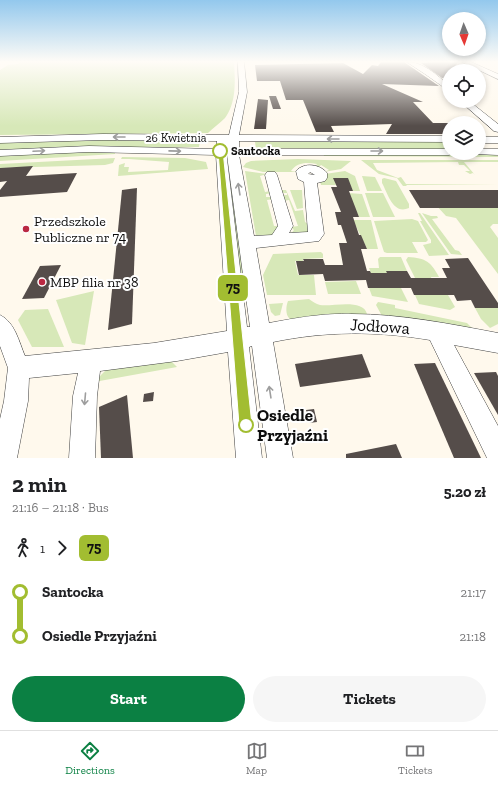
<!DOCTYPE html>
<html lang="en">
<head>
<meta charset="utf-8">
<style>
  :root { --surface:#fff; --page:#f6f6f6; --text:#202124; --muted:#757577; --line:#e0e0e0; --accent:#0b8043 }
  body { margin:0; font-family:"Zilla Slab",serif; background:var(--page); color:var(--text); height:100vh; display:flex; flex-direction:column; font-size:15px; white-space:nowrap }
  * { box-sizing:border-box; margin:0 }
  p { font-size:13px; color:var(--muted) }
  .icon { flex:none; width:22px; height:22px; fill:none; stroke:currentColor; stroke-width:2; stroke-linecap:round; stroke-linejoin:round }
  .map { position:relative; height:458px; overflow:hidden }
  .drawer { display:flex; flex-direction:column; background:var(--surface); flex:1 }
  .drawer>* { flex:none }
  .badge { padding:0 8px; border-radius:6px; font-size:14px; line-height:26px }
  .needle { width:26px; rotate:178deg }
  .fabs { position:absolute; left:442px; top:12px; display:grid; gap:8px }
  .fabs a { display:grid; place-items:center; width:44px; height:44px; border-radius:50%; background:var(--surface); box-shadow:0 2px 6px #0003; font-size:20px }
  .map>.badge { position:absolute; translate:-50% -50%; box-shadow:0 0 0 2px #fff }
  .legs { display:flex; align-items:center; gap:6px; height:44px; padding:0 12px; font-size:13px }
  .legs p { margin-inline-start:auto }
  .headline { display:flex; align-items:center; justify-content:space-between; height:68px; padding:0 12px }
  h1 { font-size:22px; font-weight:800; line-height:30px }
  .button { display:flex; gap:8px; margin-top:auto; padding:8px 12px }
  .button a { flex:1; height:46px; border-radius:24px; background:var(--accent); color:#fff; font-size:16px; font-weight:800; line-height:46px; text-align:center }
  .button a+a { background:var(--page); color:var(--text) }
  ul { padding:0 12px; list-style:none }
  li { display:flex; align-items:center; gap:14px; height:44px; font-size:15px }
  li i { display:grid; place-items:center; width:6px; height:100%; margin:0 5px; background:currentColor }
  li i::after { content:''; width:10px; height:10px; margin:-5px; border:3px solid; border-radius:50%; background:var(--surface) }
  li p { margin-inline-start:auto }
  li:first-child i { background:linear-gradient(#0000 50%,currentColor 0) }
  li:last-child i { background:linear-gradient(currentColor 50%,#0000 0) }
  .tabs { display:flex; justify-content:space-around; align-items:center; height:56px; border-top:1px solid var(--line); background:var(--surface); font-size:11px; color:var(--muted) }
  .tabs a { display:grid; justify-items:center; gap:2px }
  .tabs .on { color:var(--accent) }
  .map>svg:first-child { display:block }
</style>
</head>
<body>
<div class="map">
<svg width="498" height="458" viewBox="0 0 498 458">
  <rect width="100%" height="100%" fill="#fff9ed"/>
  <g fill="#d7e8b8">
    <path d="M21,62H234C235,80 237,102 225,118C220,123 213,128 208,133L0,135V70L8,65L18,64Z"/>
    <polygon points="41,140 200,140 199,147 133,148 0,151 0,142"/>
    <polygon points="373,141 449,141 449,149 256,148 255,142"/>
    <polygon points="75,151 115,153 115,154 0,161 0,155"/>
    <polygon points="323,153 491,154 498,156 498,157 324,156"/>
    <polygon points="122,157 185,158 206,162 208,169 118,176 119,165 125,163 124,167 129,167 128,172 168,170 169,162 129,159 121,159"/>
    <polygon points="115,158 113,163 105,165 0,168 0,164"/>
    <path d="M298,159L351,161L341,169L324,172L329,170L321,165L318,168L315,167L317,164C307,162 297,162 291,171L297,172H263L243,167L246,163L251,161Z"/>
    <polygon points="361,160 498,160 498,162 464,162 475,175 473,173 470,174 465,171 470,171 464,165 459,165 458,162 373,163 377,170 398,178 401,177 406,184 498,185 406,185 407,186 403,186 397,178 379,174"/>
    <polygon points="227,164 250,299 240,301"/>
    <polygon points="245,171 267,174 260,176 265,192 271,191 272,193 266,194 266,197 273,197 274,199 267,200 274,226 282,226 273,238 256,236"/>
    <polygon points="345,171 355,176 360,191 353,191 347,178 334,178 336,185 321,185 320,181 325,174"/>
    <polygon points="362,176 375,177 382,191 367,191"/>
    <path d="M384,178L396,181L409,204V208C393,215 388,194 382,183V179Z"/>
    <polygon points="279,190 286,190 295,211 303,210 305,222 312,227 308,233 290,235 294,230 291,227 298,226 289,200 283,201 281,195 287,195 287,193 280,193"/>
    <polygon points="290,190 302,190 303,208 297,209"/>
    <polygon points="348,193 362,194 370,217 359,217"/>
    <polygon points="365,193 383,193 395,217 373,217"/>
    <polygon points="498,202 498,224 493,224 490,227 498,238 498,274 456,218 446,216 435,204"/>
    <polygon points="418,213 420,213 449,255 429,256 423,245 431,243 431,240 420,221 422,221"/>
    <polygon points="422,213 431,216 437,216 438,218 432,219 455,250 459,251 462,255 451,254"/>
    <polygon points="412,219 418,221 428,240 426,242 412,242 418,253 387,253 384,252 374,221"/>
    <polygon points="353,220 371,220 378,249 367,249"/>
    <polygon points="321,252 323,254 323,258 303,259 303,261 295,261 298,275 314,275 316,295 267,295 263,275 273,254"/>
    <polygon points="380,257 401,257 407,271 387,271 387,273 371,273 369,268 379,268 378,259"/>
    <path d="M408,257C426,258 431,262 439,277H431L432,280H416L406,260Z"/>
    <polygon points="356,281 361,294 328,294 325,282"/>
    <polygon points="369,288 401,288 408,302 372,296"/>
    <polygon points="94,291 85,345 72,343 56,300"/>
    <polygon points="415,295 448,295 455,307 450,310 419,304"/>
    <path d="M309,299C312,301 316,304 320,305C332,307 363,298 367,314H345L290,319C285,315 286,306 288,301Z"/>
    <polygon points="378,302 395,305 395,308 467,323 472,328 382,316 376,305"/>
    <polygon points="283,303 280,315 275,316 271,312 269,304"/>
    <polygon points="475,308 498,308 498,324 490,328 481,319"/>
    <polygon points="48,309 64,347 32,347 18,320 25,310"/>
    <polygon points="171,361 177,367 94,382 108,368"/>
  </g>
  <g fill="#554d4a">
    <polygon points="381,62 404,62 439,86 382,84 423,102 413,102 433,123 449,123 449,134 386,134 392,124 331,126 334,132 316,132 303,100 286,100 280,81 257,81 255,65 343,63 363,74 372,65 378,66"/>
    <polygon points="434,62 458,62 452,71 449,71 449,78 442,78 421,63"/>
    <polygon points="269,96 276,96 281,109 273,109"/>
    <polygon points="258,99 268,100 266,129 254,129"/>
    <polygon points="33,166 26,176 77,173 67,192 0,197 0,190 7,181 0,182 0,168"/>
    <polygon points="333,178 348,178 353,191 349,191 359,217 353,217 359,235 361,235 367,249 361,249 367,271 370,271 371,273 387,273 386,271 407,271 411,278 447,278 442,268 450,268 445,259 468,258 498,303 498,308 475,308 471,300 457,301 454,295 414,295 411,288 368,288 366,280 325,281 323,274 299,275 296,261 304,261 303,259 323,259 325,265 343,265 339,243 347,243 341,225 338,225 335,212 341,212 331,187 337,187"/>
    <polygon points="137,188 132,324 108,330 122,190"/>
    <polygon points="409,190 498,190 498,208 420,208"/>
    <polygon points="61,265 44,298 22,299 40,266"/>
    <polygon points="362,354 371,377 300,387 295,364"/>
    <polygon points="435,363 466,427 481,458 454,458 414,364"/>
    <polygon points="496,372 498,376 498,415 474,373"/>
    <polygon points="154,392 153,401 143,402 144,394"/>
    <polygon points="127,395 133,458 101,458 99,407"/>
    <polygon points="314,409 317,422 309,423 306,410"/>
    <polygon points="396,444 402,458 346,458 346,454"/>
  </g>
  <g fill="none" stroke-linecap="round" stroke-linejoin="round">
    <g stroke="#404040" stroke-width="1">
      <g id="minor">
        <path d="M238,62H244L247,92L239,135L449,136V142L239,141V149H449V153H454L449,155H239L254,236L272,235L278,226L265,175L267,172H275L277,175L293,226L289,233L308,232L304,182L298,179L296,171C304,162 320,164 327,173V178L325,181L317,183L324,234L319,241L256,248L269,323C296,318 324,313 352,314C401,314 450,324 498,333V353L454,345L498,426V458H487L430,340C377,331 326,331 273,342L293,458H267L252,346L249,347L262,458H236L228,352L177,361L100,371L97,396L95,458H69L73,396L78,373L29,378L28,401L17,458H0V419L4,401L8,368L0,346V315C15,322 19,342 25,356L154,343L227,331L216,155L89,152L0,156V150L89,146L216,149L217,141L103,140L0,143V137L103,134L229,135L239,92ZM227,155L250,327H247L227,159ZM310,172L315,175L308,174Z"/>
        <path d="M407,62C424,62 436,75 449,85V91L425,74Z"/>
        <polygon points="462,62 471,62 498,74 498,79"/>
        <polygon points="460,101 469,101 498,124 498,132 494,131"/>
        <rect x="479" y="137" width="19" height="6"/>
        <polygon points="479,149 498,149 498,155 475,154 474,153 479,153"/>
      </g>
    </g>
    <use href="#minor" fill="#fff" fill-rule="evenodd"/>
  </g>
  <defs><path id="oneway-shaft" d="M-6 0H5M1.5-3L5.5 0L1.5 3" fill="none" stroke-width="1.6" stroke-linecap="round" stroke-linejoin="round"/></defs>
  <g stroke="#9e9e9e">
    <use href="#oneway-shaft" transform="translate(119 137) rotate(-180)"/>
    <use href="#oneway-shaft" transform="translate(333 139) rotate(-180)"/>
    <use href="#oneway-shaft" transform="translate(39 151) rotate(-3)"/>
    <use href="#oneway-shaft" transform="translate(175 151) rotate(1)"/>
    <use href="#oneway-shaft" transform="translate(377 151)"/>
    <use href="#oneway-shaft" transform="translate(239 189) rotate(-99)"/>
    <use href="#oneway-shaft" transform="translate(270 392) rotate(-99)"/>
    <use href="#oneway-shaft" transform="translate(85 399) rotate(95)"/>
  </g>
  <linearGradient id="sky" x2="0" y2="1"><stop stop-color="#93c8ed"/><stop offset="0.49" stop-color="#fffcf7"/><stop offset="1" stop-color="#fffcf7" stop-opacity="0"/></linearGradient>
  <rect width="498" height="126" fill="url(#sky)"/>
  <polygon fill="#a2bd31" stroke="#fff" points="220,149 223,151 252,425 250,429 246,431 241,429 239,425 218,151"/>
  <g fill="#fff" stroke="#a2bd31" stroke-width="2">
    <circle cx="220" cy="151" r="7"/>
    <circle cx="246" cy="425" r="7"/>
  </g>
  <g fill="#ba2842" stroke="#fff" stroke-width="1.5">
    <circle cx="26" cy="229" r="4"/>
    <circle cx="42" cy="282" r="4"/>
  </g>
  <g text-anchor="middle" stroke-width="4" stroke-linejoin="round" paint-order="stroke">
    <g font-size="12" fill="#0d0d0d" stroke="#fff">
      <text x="176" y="142">26 Kwietnia</text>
    </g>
    <g font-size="12" font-weight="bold" fill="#0d0d0d" stroke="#fff" text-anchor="start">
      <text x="231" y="155">Santocka</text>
    </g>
    <g font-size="14" fill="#0d0d0d" stroke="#fff" text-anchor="start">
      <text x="34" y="226">Przedszkole<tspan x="34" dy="16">Publiczne nr 74</tspan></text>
      <text x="50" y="287">MBP filia nr 38</text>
    </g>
    <g font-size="17" fill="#0d0d0d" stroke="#fff">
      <text transform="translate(380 326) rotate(4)" y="6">Jodłowa</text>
    </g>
    <g font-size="17" font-weight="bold" fill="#0d0d0d" stroke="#fff" text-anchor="start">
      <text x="257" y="421">Osiedle<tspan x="257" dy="20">Przyjaźni</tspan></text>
    </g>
  </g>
</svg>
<div class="fabs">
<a><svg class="needle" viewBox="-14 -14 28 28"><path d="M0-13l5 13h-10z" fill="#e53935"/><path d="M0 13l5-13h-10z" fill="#757577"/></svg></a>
<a><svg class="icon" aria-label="locate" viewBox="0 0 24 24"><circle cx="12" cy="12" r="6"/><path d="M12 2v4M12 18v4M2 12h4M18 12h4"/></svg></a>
<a><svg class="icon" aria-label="layers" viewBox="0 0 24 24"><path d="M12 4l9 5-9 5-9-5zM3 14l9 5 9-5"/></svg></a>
</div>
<b class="badge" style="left:233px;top:288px;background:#a2bd31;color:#111">75</b>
</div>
<section class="drawer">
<div class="headline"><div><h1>2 min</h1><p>21:16 – 21:18 · Bus</p></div><b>5.20 zł</b></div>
<div class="legs"><svg class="icon" aria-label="walk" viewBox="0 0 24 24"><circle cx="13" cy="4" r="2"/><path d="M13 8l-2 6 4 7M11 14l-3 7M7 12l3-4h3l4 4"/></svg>1<svg class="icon" aria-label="forward" viewBox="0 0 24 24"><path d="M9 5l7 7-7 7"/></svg><b class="badge" style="background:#a2bd31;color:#111">75</b></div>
<ul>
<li><i style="color:#a2bd31"></i><b>Santocka</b><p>21:17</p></li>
<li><i style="color:#a2bd31"></i><b>Osiedle Przyjaźni</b><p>21:18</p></li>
</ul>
<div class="button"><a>Start</a><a>Tickets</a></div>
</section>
<nav class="tabs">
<a class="on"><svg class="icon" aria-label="directions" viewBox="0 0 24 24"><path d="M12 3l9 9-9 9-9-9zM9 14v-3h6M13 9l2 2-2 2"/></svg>Directions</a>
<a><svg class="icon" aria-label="map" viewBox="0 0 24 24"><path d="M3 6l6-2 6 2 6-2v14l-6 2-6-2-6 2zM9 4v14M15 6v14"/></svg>Map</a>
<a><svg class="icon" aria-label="tickets" viewBox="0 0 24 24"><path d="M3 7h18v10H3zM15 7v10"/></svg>Tickets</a>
</nav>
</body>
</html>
